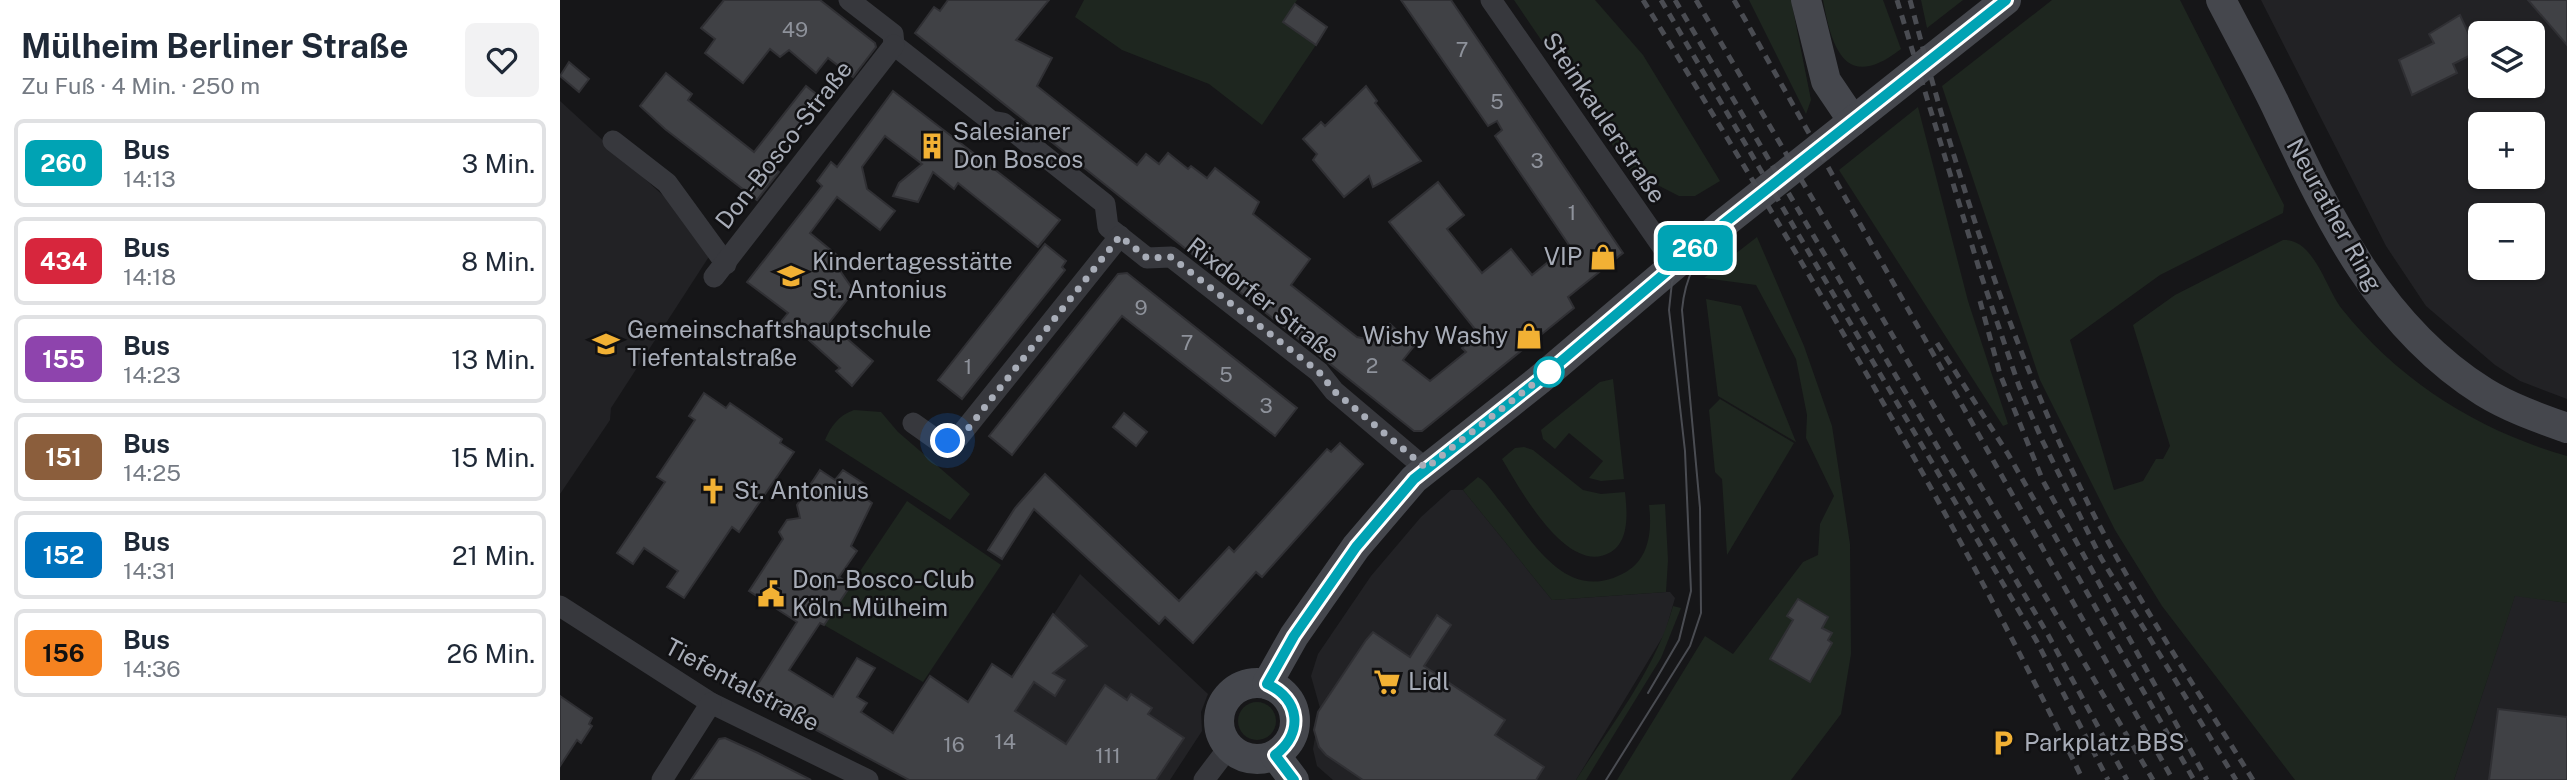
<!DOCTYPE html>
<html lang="de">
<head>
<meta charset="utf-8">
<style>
  :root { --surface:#fff; --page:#f2f2f3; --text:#1f2937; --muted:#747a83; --line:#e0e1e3 }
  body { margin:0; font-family:"Public Sans",sans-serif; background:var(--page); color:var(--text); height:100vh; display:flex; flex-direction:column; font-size:26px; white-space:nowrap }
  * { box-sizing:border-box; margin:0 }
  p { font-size:23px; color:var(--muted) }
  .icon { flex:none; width:38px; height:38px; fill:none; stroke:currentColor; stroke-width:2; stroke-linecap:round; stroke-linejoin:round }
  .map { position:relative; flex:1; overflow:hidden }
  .sheet { display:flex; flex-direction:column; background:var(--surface); width:560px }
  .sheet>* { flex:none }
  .badge { padding:0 14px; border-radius:10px; font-size:24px; line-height:46px }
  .controls { position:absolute; left:1908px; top:21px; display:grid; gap:14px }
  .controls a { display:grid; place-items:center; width:77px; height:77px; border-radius:10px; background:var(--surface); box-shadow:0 2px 5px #0004; font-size:35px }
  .you { position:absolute; width:35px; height:35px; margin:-18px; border:5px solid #fff; border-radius:50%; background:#1a73e8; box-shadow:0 0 0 10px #1a73e833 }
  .map>.badge { position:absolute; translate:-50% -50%; box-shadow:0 0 0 4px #fff }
  .round { display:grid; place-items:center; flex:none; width:74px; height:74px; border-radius:10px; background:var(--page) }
  .overview { display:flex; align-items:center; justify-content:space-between; height:119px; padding:0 21px }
  h1 { font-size:33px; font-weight:700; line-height:52px }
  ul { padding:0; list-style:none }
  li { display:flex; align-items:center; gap:21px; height:88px; margin:0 14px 10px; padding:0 7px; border:4px solid var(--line); border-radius:10px }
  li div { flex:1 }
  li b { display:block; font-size:26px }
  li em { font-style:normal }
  li .badge { min-width:77px; font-weight:700; text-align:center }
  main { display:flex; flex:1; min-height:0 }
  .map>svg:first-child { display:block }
</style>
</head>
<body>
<main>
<section class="sheet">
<div class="overview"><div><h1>Mülheim Berliner Straße</h1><p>Zu Fuß · 4 Min. · 250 m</p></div><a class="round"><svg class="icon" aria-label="heart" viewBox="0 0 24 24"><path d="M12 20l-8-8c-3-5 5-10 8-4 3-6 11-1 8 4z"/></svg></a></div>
<ul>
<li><span class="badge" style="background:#00a3b4;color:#fff">260</span><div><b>Bus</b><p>14:13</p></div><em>3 Min.</em></li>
<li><span class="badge" style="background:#d7263d;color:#fff">434</span><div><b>Bus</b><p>14:18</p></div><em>8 Min.</em></li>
<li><span class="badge" style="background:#8e44ad;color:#fff">155</span><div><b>Bus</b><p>14:23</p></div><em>13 Min.</em></li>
<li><span class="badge" style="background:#8b5e3c;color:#fff">151</span><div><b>Bus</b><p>14:25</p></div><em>15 Min.</em></li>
<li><span class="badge" style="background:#0072bc;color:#fff">152</span><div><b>Bus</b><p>14:31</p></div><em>21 Min.</em></li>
<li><span class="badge" style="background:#f58220;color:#111">156</span><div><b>Bus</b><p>14:36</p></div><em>26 Min.</em></li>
</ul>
</section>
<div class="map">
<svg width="2007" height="780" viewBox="0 0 2007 780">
  <rect width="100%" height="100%" fill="#161618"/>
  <g fill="#222225" fill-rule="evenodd">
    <path d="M1701,0H2007V399L1960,381L1935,365L1866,306L1826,246ZM1920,33H1972V86H1920ZM1920,124H1972V177H1920ZM1920,215H1972V268H1920Z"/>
    <polygon points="0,101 109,201 150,255 51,408 50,420 0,494"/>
    <polygon points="891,490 903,490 992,600 1106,592 1110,592 1115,598 1105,633 1016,780 773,780 757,766 753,749 760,708 751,676 758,654 811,576 861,517"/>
    <polygon points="520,574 648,694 641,712 642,731 610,780 386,780"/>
    <polygon points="1955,595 2007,603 2007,780 1894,780"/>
  </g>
  <g fill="#1e261f">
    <polygon points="524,0 737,0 723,22 756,45 702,125 649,84 562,50 515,17"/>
    <polygon points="954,0 1035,0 1083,55 1160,181 1135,196 1119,196 1070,171"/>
    <polygon points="1189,0 1231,0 1251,100 1246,114"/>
    <path d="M1263,0H1323L1341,49C1286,92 1272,50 1263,0Z"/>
    <polygon points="1361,0 1403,0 1367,28"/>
    <path d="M1492,0H1620L1724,205L1723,213L1600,275L1510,340L1554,490L1583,481L1596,459H1603L1610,446L1573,325L1615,295L1723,240C1754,238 1766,289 1782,309C1839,381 1919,431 2007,456V603L1955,596L1894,780H1735L1602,606L1555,530L1480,380L1382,86Z"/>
    <polygon points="1358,107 1408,301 1448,424 1443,426 1279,170"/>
    <polygon points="1197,237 1244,346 1272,426 1290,544 1291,654 1281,714 1231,780 1057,780 1145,636 1173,654 1243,562 1258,555 1260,524 1274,496 1246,438 1247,415 1236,359 1196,285 1144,278"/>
    <polygon points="1146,299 1181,306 1236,442 1158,396"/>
    <polygon points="1053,379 1064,479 1041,481 1029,478 1043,461 1009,433 995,449 983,439 981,430 1040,382"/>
    <polygon points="1160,399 1234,443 1167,555 1162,479 1155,472 1149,410"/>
    <path d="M294,410L321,412L338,432L410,494L390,520L265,440C271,426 279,415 294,410Z"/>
    <path d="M964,447L973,450L1023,490L1041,494L1065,492C1067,511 1070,540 1051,552C1008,578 960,489 942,459L955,448Z"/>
    <path d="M918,477C927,482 933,493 940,501C973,541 1006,606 1066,572C1090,558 1092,529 1089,505L1105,504L1108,560L1106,592L992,600L903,490Z"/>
    <polygon points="347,501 441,565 363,682 264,625"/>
    <path d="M1113,606L1121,608L1101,658L1026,780H1016C1051,725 1096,669 1113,606Z"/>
    <circle cx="697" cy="721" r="19"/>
  </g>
  <g fill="#404145" stroke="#303034" stroke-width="2">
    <polygon points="164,0 260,0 315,43 316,47 293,77 268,58 256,73 229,50 220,57 210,49 183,83 145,53 155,39 141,28"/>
    <polygon points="388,0 489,0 456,40 492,58 477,86 577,165 586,154 599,164 608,153 628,169 631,166 647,178 655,168 699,202 693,214 750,259 731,285 797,337 816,341 830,324 854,346 843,360 870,381 906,352 902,348 919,334 829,222 878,182 904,215 887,229 922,273 951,249 972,275 1009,245 935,136 942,130 937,121 928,126 841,0 891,0 1063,253 1008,297 1014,308 862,431 854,431 355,33 374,7 380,11"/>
    <polygon points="1968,0 2007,0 2007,45"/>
    <polygon points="735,4 767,27 756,45 723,22"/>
    <polygon points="1900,15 1917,52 1893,64 1897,73 1852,95 1839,60 1874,43 1869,34"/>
    <polygon points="9,62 29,79 19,92 0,76"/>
    <polygon points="106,73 132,94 128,100 194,152 246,86 260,97 208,164 219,172 197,200 105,129 80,106"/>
    <polygon points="806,86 817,101 815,103 861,161 813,187 809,176 784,197 753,160 757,154 743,139 761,122 765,126"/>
    <polygon points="333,91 500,220 478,247 398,183 394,189 373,172 358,202 333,196 339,183 362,164 325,136 302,167 307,189 335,211 320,230 277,197 250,233 278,256 274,262 294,291 269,323 313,361 292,386 276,371 280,368 239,331 236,335 220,323 228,313 187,282 262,186 257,181 271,162 277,167"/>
    <polygon points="485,244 506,261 502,267 505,270 402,399 378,380"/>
    <polygon points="567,273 737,408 715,436 562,316 452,455 429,436 558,274"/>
    <polygon points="144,393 166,408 170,403 222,439 220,443 234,452 179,532 172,527 124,598 107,587 118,571 84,548 73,564 57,553 105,482 97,477 135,420 129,416"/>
    <polygon points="564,413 587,432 576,446 553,427"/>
    <polygon points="780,443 803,464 702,577 696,572 633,643 605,617 599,624 474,509 442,559 428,550 455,508 485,474 619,601 669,547 674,552 767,449 771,452"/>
    <polygon points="260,470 275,480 283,470 306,485 300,494 312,503 291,546 297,551 279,577 291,585 264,625 260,623 229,670 273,697 297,658 315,668 297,697 307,703 301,712 333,733 370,676 408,702 432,664 452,677 493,614 527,646 493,673 505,680 495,696 474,682 455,711 506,744 545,685 567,700 571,694 592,708 588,714 624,738 596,780 349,780 191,695 237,622 189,591 223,539 219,532 227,520 240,518 237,505"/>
    <polygon points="1238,599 1268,617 1262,628 1272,633 1268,640 1272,643 1250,682 1210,659 1233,620 1227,616"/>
    <polygon points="877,615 891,625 864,666 945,720 935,735 984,767 976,780 803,780 766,755 759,747 754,730 758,712 806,640 813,632 850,657"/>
    <polygon points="0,696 32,718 29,724 32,726 21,743 17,740 0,766"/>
    <polygon points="1938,709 2007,717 2007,780 1929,780"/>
    <polygon points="165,738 198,753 251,780 131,780 159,739"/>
  </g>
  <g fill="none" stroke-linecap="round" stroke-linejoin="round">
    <g stroke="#37383d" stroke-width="21">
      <polyline points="289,0 333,34 334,45 431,121 443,123 545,204 548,227 587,258 611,257 759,372 774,391 866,469"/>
      <polyline points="931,0 1115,265"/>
      <polyline points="53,141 107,183 166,264"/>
      <polyline points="154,277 334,45"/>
      <polyline points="353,423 377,440 398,438 560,236"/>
      <polyline points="0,606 151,703 308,780"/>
      <polyline points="102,780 151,703"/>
      <polyline points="644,780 669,747"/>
    </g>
    <g stroke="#45474d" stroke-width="30">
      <polyline points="1246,0 1266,81 1293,121"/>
      <path d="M1661,0C1679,35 1698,69 1715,104C1767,214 1817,325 1924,392C1950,408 1979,418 2007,428"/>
      <circle cx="697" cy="721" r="38"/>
      <polyline points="707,684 734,636 796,547 854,479 979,380 1163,224 1446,0"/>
      <polyline points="715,755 734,780"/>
    </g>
    <g stroke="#4a4c52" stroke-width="2">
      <polyline points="1088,693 1119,640 1131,591 1125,451 1109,310 1112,282 1130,246 1177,206"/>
      <path d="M1046,780L1130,646L1141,613L1140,508L1122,310C1125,277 1137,254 1162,232L1455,0"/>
    </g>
    <g stroke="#4a4c52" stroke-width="5" stroke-dasharray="9 7" stroke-linecap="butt">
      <path d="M1083,0C1239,254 1393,512 1523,780"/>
      <polyline points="1101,0 1476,640 1548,780"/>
      <polyline points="1115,0 1487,633 1567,780"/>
      <polyline points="1136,0 1593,780"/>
      <polyline points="1174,0 1613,780"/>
      <polyline points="1337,0 1421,275 1459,386 1482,440 1541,558 1676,780"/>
      <path d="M1350,0C1394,166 1446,334 1521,489C1570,590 1634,685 1693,780"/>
      <polyline points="1420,301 1440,374 1483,481 1647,780"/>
      <polyline points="1377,343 1448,454 1634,780"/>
    </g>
  </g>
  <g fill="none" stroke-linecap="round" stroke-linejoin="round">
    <g stroke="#fff" stroke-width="16">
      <path id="line" d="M734,780L715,755C744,733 740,699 707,684L734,636L796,547L854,479L979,380L1163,224L1446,0"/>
    </g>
    <use href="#line" stroke="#00a3b4" stroke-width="10"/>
    <polyline stroke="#a8adb8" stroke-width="7" stroke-dasharray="0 12.6" points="388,441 406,431 560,236 587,258 611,257 759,372 774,391 866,468 995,367 989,372"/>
  </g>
  <defs>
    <g id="building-bare" transform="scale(2.1)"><path d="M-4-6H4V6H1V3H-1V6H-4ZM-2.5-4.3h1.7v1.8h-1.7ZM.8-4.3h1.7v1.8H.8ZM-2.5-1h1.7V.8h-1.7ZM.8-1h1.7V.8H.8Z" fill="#f2b134" stroke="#111113" stroke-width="2.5" paint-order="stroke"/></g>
    <g id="shop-bare" transform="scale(2.1)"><path d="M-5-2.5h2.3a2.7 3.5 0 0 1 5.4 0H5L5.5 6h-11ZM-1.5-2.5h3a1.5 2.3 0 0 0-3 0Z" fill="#f2b134" stroke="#111113" stroke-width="2.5" paint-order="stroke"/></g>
    <g id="school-bare" transform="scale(2.1)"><path d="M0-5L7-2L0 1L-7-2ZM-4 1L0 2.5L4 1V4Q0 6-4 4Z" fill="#f2b134" stroke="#111113" stroke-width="2.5" paint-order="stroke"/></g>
    <g id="church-bare" transform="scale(2.1)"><path d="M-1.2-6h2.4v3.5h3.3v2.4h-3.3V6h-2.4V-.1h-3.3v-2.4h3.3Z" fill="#f2b134" stroke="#111113" stroke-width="2.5" paint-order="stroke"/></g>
    <g id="civic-bare" transform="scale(2.1)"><path d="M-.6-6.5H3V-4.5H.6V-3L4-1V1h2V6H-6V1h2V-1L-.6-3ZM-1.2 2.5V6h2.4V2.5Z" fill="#f2b134" stroke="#111113" stroke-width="2.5" paint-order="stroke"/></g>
    <g id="supermarket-bare" transform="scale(2.1)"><path d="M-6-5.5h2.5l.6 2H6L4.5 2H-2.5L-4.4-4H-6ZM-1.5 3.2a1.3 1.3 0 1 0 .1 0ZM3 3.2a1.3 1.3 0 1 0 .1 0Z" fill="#f2b134" stroke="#111113" stroke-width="2.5" paint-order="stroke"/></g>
    <g id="parking-bare" transform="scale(2.1)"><path d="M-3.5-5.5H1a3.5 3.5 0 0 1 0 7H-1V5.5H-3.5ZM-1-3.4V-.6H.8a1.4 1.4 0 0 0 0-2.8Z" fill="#f2b134" stroke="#111113" stroke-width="2.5" paint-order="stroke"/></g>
  </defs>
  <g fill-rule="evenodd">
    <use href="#building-bare" x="372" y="146"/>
    <use href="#shop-bare" x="1043" y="257"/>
    <use href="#school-bare" x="231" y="276"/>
    <use href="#shop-bare" x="969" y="336"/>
    <use href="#school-bare" x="46" y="344"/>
    <use href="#church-bare" x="153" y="491"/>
    <use href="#civic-bare" x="211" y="594"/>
    <use href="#supermarket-bare" x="827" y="682"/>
    <use href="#parking-bare" x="1443" y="743"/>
  </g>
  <circle fill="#fff" stroke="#00a3b4" stroke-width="3.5" cx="989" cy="372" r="14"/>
  <g text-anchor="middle" stroke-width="5" stroke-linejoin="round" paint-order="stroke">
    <g font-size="21" fill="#8e929b">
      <text x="235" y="37">49</text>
      <text x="902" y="57">7</text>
      <text x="937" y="109">5</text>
      <text x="977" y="168">3</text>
      <text x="1012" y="220">1</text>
      <text x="581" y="315">9</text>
      <text x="627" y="350">7</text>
      <text x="812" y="373">2</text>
      <text x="408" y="374">1</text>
      <text x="666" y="382">5</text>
      <text x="706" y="413">3</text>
      <text x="445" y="749">14</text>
      <text x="394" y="752">16</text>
      <text x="548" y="763">111</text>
    </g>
    <g font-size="24" fill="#a8adb8" stroke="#111113">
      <text transform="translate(1044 118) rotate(56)" y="8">Steinkaulerstraße</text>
      <text transform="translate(224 145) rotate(-52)" y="8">Don-Bosco-Straße</text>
      <text transform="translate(1774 215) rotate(61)" y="8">Neurather Ring</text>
      <text transform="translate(703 300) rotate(38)" y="8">Rixdorfer Straße</text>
      <text transform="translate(182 685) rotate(28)" y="8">Tiefentalstraße</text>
    </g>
    <g font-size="24" fill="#a8adb8" stroke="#111113" text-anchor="start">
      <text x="393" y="140">Salesianer<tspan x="393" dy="28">Don Boscos</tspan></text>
      <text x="1022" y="265" text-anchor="end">VIP</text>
      <text x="252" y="270">Kindertagesstätte<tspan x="252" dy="28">St. Antonius</tspan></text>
      <text x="67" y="338">Gemeinschaftshauptschule<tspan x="67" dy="28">Tiefentalstraße</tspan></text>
      <text x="948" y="344" text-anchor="end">Wishy Washy</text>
      <text x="174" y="499">St. Antonius</text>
      <text x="232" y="588">Don-Bosco-Club<tspan x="232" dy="28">Köln-Mülheim</tspan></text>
      <text x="848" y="690">Lidl</text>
      <text x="1464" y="751">Parkplatz BBS</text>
    </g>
  </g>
</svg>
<div class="controls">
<a><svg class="icon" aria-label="layers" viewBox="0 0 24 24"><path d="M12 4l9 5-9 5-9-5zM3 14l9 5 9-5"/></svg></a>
<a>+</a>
<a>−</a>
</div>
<div class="you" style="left:388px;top:441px"></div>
<b class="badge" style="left:1135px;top:248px;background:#00a3b4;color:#fff">260</b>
</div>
</main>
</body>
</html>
